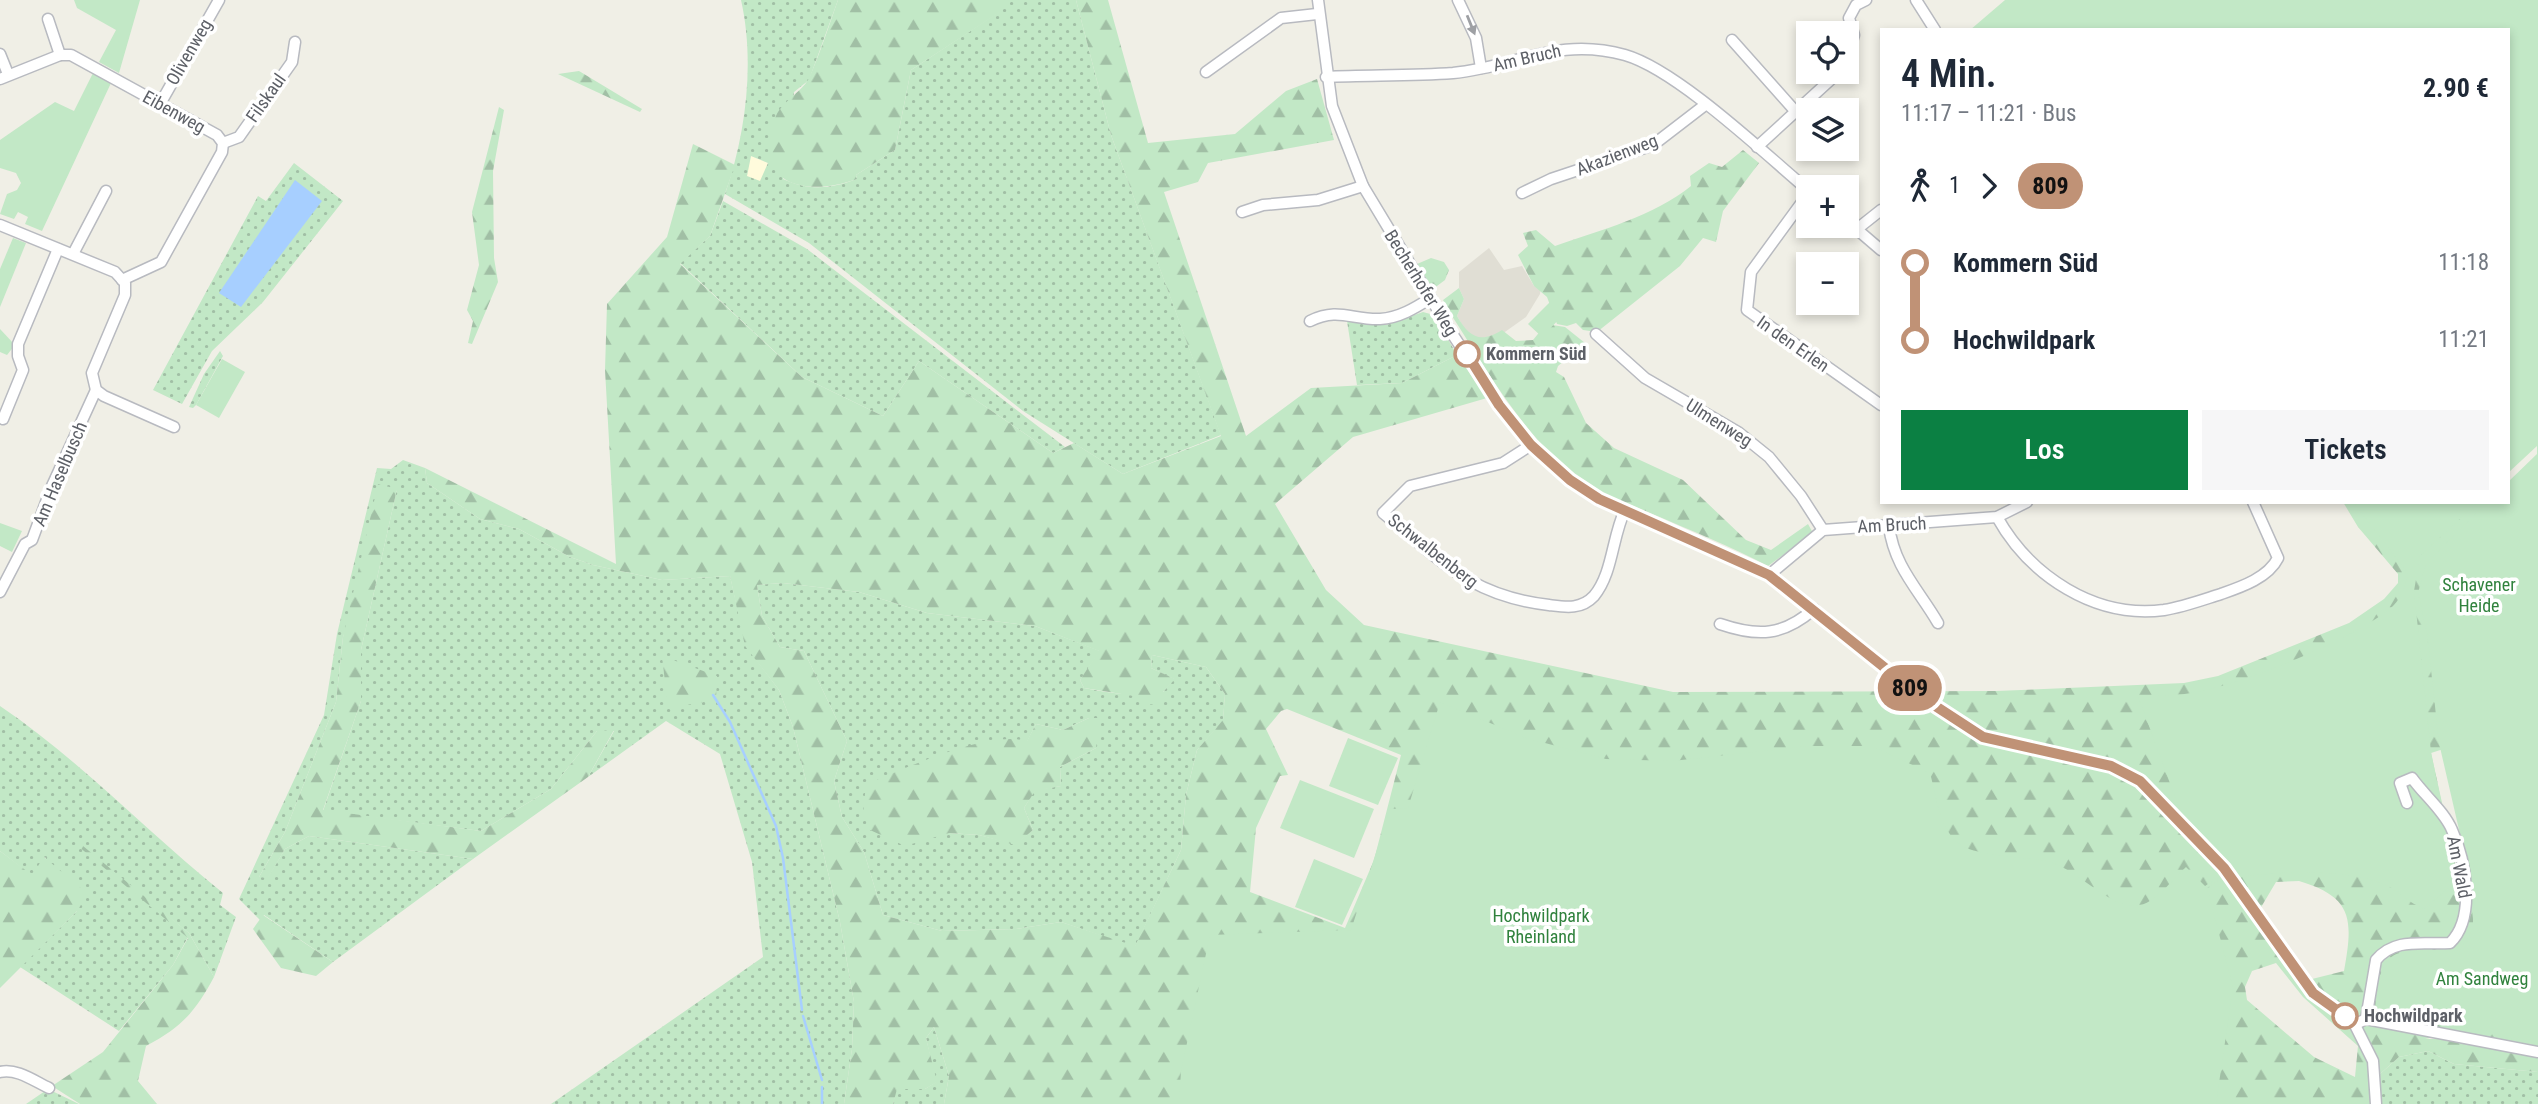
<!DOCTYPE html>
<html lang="de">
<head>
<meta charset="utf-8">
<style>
  :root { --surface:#fff; --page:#f6f6f7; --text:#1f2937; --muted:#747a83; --accent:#0b8043 }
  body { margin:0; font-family:"Roboto Condensed",sans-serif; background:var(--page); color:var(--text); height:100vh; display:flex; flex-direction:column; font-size:26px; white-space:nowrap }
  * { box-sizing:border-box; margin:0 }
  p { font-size:23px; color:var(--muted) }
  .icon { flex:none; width:38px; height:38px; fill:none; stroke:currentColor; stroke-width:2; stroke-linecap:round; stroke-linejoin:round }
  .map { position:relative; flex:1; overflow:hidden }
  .details { position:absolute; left:1880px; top:28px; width:630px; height:476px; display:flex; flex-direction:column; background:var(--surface); border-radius:0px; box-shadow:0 4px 10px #0003 }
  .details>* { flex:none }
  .badge { padding:0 14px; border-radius:23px; font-size:24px; line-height:46px }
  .controls { position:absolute; left:1796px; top:21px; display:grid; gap:14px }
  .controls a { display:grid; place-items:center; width:63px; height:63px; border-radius:0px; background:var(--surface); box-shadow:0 4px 10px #0003; font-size:35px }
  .map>.badge { position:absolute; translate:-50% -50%; box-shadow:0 0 0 4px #fff }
  .legs { display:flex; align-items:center; gap:10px; height:77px; padding:0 21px; font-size:23px }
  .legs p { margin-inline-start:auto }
  .head { display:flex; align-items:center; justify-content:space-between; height:119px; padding:0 21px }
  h1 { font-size:38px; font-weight:600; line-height:52px }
  .button { display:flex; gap:14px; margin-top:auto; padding:14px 21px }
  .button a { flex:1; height:80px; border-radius:0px; background:var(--accent); color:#fff; font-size:28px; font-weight:600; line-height:80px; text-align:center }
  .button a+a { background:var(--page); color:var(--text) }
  ul { padding:0 21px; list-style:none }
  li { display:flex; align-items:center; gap:24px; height:77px; font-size:26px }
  li i { display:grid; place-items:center; width:10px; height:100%; margin:0 9px; background:currentColor }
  li i::after { content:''; width:18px; height:18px; margin:-9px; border:5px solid; border-radius:50%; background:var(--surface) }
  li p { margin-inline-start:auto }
  li:first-child i { background:linear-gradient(#0000 50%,currentColor 0) }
  li:last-child i { background:linear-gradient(currentColor 50%,#0000 0) }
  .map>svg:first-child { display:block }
</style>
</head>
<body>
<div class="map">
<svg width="2538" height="1104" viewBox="0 0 2538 1104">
  <defs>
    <pattern id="grass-dots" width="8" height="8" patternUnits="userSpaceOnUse" patternTransform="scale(1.75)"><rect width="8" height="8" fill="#c2e8c6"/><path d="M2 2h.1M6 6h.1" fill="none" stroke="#a1bfa5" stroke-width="1.8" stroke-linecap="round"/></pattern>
    <pattern id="forest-firs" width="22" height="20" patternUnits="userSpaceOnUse" patternTransform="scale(1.75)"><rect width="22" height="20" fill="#c2e8c6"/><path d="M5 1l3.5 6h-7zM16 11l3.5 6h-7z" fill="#a1bfa5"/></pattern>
  </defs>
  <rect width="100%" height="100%" fill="#f0efe6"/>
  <polygon fill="#fffbdc" points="751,156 768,163 761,182 746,176"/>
  <polygon fill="#e0ded4" points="1489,248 1504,270 1522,266 1534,286 1541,288 1540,294 1526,317 1495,339 1471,340 1457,316 1464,299 1459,288 1459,272"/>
  <g fill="url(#grass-dots)" fill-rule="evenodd">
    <path d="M741,0H838L809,80L794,92L783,179C810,191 830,189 857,179L856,175L895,150L911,70L1002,10V0H1076L1111,135L1221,435L1123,474L1023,411L809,243L725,194C746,134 755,62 741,0ZM751,156L768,163L760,181L747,176Z"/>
    <polygon points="294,163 343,201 263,302 212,351 182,404 153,390 258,196 266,201"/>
    <polygon points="723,201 807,249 1065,447 1053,453 919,361 883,416 802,377 680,263 710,236"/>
    <polygon points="1423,312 1434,315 1457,355 1402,383 1357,385 1347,321 1386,325"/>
    <polygon points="220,351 223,356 196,405 193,408 189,407 204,374"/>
    <polygon points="403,460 425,468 427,483 480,519 519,529 570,557 593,565 662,580 730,576 746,646 779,690 793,727 840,922 854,1002 852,1049 844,1104 551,1104 763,957 752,862 720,754 666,721 588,777 614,731 597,731 551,789 481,831 323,811 361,701 361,650 397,489 343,637 336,702 285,832 259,877 268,877 285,849 309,836 473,859 333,962 264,915 260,920 239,899 324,715 337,634 377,468 391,469"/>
    <path d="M783,583L859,592L927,613L1035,626L1100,651L1080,680L1084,688C1112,694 1135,696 1163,692L1174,679L1151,668L1152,655L1206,667L1225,694L1223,721L1197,750L1186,795L1181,850L1135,947L1061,922L1016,929L942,931L883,915L864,852L842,817L834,781L847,741L804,651L780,647L762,616L757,585ZM1089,718L1096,748L1060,767L1061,786L1035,790L1024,808L1033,830L1015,844L979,835L949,833L1027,742L1036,724L1063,730Z"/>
    <path d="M0,706C80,760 148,833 223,893L220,905L236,917L214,977L189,933L79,846L188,937L173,965L119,1031L20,967L77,911L45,857L32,876L0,851Z"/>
    <polygon points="934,1027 949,1076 944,1104 893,1104 896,1089 925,1089 936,1082 926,1038"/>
    <polygon points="2428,1051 2454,1064 2538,1072 2538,1104 2381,1104 2380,1074 2399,1057"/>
    <polygon points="48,1089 79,1104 26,1104"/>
  </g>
  <g fill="url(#forest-firs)" fill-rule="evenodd">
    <path d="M838,0H1002L1003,10L911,70L895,150L856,175L857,179C805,198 748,184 776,116C783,100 804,91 810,76C821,51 829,25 838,0Z"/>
    <path d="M1076,0H1108L1148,143L1235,134L1286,91L1317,79L1334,140L1208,163L1198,182L1164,192L1246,436L1311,388L1402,383L1457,355L1487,398L1353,437L1275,504L1326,590L1364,625L1673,692L1996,691L2184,683L2218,676L2349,623L2384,599L2398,583V574L2358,527L2343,502H2487L2538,546V1048L2459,1032L2425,1039H2457L2538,1055V1072L2454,1064L2428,1051L2399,1057L2371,1082V1104H944L949,1076L934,1027L926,1038L937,1082L925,1089H897L893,1104H844L852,1049L854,1002L840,922L793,727L779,690L745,646L730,576L662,580L593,565L570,557L519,529L480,519L427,483L425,468L616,564L605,370L607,304L667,237L693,144L735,165L710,236L680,264L802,377L883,416L919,361L1053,453L1074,443L1123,474L1221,436L1111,135ZM783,583L859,592L927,613L1035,626L1099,651L1080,680L1084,688L1134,696L1139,702L1160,706L1163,692L1175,679L1151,668L1152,655L1206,667L1225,694L1223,720L1197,750L1186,795L1181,850L1135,946L1061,922L1016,929L942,931L883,915L864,852L842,817L834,781L847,741L804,651L780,647L762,616L757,585ZM1287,709L1401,755L1374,860L1345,928L1250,892L1256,828L1280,776L1288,775L1266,729L1281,711ZM2484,736L2480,872L2456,866L2431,753ZM2299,881C2354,897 2353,921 2344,971L2312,979L2260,909L2276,882ZM2276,963L2303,997L2358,1046L2355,1077L2314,1057L2247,1000L2245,987L2252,971Z"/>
    <polygon points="579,71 642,109 640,112 558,74"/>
    <polygon points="499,107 504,110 493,171 494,258 498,282 472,344 468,343 473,321 467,310 479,265 472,212"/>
    <path d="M1743,150L1759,163L1723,211L1716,242L1703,238L1680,266L1597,332L1583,330L1576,323L1567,326L1557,324L1547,297L1534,286L1518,255L1528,246L1523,233L1536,230L1555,246C1601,230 1654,216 1691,186L1690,176L1709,163L1722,167Z"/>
    <polygon points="1431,258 1444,262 1449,270 1445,280 1433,289 1417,264"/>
    <path d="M1459,288L1464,299L1457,316C1469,337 1480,344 1502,330L1516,341L1533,340L1546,324L1565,327L1585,343L1558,366L1556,372L1564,377L1586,423L1614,448L1683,480L1746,540L1771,550L1808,524L1813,533L1768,566C1730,546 1690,530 1650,513C1624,502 1596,493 1574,475C1520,431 1487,370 1450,313L1443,300Z"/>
    <polygon points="378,484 397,489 361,650 361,701 323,810 481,831 551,789 597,731 614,730 588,777 473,859 309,836 285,849 268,878 259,877 285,832 336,702 343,637"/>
    <polygon points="662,656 717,676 716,700 668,708"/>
    <path d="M1089,718H1100L1096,748L1060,767L1061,786L1035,791L1024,808L1033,830L1015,845L979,835L949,833L905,846L870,830L863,814L866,784C905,769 987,730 1027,741L1036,724L1063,730Z"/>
    <path d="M78,846H83L189,933L214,977C195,1012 182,1027 146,1046L138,1081L157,1104H80L52,1086L103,1052L173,965L188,938Z"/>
    <polygon points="0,851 32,875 44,857 88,894 77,911 0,988"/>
    <polygon points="263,915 333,962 316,976 281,968 253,929"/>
  </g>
  <g fill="#c2e8c6">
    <polygon points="74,0 140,0 119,73 99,62 116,30 77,8"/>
    <path d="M2005,0H2538V1048L2488,1031L2375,1014C2380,941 2394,951 2460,950L2473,929V919L2466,860L2439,743L2427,633L2418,593L2426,563L2488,502H2508V482L2537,454V446L2508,473V30H1970Z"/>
    <polygon points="93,73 111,83 42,231 25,224 28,217 18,212 14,219 0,214 7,194 17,190 21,183 16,173 0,168 0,140 55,102 74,111"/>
    <polygon points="13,238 26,243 0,307 0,269"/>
    <polygon points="1551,301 1564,314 1542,337 1528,324"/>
    <polygon points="0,329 15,345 7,355 0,352"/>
    <polygon points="222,359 245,372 219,418 196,405"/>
    <path d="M2353,502H2478L2420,556L2414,591L2431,752L2454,863L2450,886L2425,909C2408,903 2400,892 2388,886C2348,868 2282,871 2240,877L2234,870L2207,888L2233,987L2216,1104H1179L1181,1071L1210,935L1351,930L1390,809L1408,808L1440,702L1526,738L1606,759L1672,761L1809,746H1871L1930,773C1937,798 1939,830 1961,845C1975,856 2030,857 2050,862C2078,870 2109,907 2136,906C2156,904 2172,879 2186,867L2205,886L2233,868L2212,841L2179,808L2138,696C2155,695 2174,696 2191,693C2239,686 2358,638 2393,606C2402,597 2406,585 2408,573Z"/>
    <polygon points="0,523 22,531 12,552 0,546"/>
    <polygon points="1348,738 1398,758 1378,805 1329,786"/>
    <polygon points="1300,780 1374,809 1354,858 1280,828"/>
    <polygon points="1314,859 1363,879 1342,925 1295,907"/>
  </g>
  <polygon fill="#a7cfff" points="295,180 322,201 241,307 219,293"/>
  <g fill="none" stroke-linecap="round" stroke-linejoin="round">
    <g stroke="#a7cfff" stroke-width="2.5">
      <polyline points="713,695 730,722 776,826 783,858 802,1010"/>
      <polyline points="803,1016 822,1080"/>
      <polyline points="822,1104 822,1087"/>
    </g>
    <g stroke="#b8bac0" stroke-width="13">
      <g id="minor">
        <polyline points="1318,0 1332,106 1363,186 1451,332 1499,405 1531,445 1570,480 1599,499 1769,575 1920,696 1983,737 2111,766 2140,781 2224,868 2313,993 2355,1025 2373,1061 2376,1104"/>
        <polyline points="1458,0 1476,38 1481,68"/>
        <polyline points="1916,0 1935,30"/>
        <polyline points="48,19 60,55"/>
        <polyline points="1732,40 1796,112"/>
        <polyline points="0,54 8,74"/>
        <polyline points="1846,60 1854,35 1849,18 1856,5 1866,0"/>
        <polyline points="1206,72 1281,18 1317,14"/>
        <path d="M1326,77C1368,75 1411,76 1453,73C1517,67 1557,36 1625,55C1677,70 1764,153 1808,190"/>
        <polyline points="0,79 60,55 71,55 217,135 223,143 222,152 161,262 122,280"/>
        <polyline points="160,104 219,0"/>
        <polyline points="223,143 239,137 292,62 295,42"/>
        <polyline points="1757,147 1839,72"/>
        <polyline points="1522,193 1551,179 1653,145 1705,105"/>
        <polyline points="1808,194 1751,272 1747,310 1881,405"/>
        <polyline points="1242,212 1263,205 1318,200 1363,186"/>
        <polyline points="1846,220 1881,250"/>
        <polyline points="0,225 115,272 125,283 125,295 92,373 96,390 104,396 174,427"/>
        <polyline points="1857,229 1881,210"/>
        <polyline points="73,254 106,191"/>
        <path d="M1310,321C1338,307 1352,320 1380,319C1399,318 1415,308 1431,298"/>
        <polyline points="1596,334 1645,378 1738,432 1769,457 1801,496 1823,530"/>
        <polyline points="3,419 23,370 18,356 18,344 58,249"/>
        <path d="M1531,445L1503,463L1410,486L1383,513C1442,561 1470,596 1549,605C1565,607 1581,610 1594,596C1613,573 1612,537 1625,510"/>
        <path d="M1997,517C2030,576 2095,619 2164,610C2183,607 2202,600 2221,594C2241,587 2268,578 2278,558L2253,502"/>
        <path d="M1889,526C1894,567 1919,590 1938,623"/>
        <polyline points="1769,575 1823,530 1997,517 2027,502"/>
        <polyline points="0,592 25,544 32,540 52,486 96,390"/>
        <path d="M1720,624C1758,637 1783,636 1814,609"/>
        <path d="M2366,1019L2376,960C2395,937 2423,945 2450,943C2476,918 2466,861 2452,830C2444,811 2424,795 2412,778L2400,783L2407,803"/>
        <polyline points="2360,1022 2366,1019 2538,1052"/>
        <path d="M0,1072C17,1068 34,1081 49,1088"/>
      </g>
    </g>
    <use href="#minor" stroke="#fff" stroke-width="10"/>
  </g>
  <defs><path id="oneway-solid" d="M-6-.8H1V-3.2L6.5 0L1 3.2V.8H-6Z" transform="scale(1.75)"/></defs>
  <use fill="#9ea0a4" href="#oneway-solid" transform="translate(1471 25) rotate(68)"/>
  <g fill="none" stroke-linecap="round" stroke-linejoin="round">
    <g stroke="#fff" stroke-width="16">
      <polyline id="line-1" points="1467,354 1499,405 1531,445 1570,480 1599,499 1769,575 1920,696 1983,737 2111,766 2140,781 2224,868 2313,993 2345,1016"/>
    </g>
    <use href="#line-1" stroke="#c09276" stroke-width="10"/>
  </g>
  <g fill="#fff" stroke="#c09276" stroke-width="3.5">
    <circle cx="1467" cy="354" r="12"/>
    <circle cx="2345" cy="1016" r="12"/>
  </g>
  <g text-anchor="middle" stroke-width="7" stroke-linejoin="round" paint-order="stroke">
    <g font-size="18" fill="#5d6067" stroke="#fff">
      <text transform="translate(189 52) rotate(-60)" y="6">Olivenweg</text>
      <text transform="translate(1527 58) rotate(-13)" y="6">Am Bruch</text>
      <text transform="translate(266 98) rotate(-55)" y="6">Filskaul</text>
      <text transform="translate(174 112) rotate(29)" y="6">Eibenweg</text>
      <text transform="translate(1617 155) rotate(-21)" y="6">Akazienweg</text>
      <text transform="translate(1421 283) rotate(58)" y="6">Becherhofer Weg</text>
      <text transform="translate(1793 344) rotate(35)" y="6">In den Erlen</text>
      <text transform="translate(1719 423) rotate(32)" y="6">Ulmenweg</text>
      <text transform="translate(60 474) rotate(-67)" y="6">Am Haselbusch</text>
      <text transform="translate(1892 525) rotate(-3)" y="6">Am Bruch</text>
      <text transform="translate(1433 551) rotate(38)" y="6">Schwalbenberg</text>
      <text transform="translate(2459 867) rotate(79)" y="6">Am Wald</text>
    </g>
    <g font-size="18" font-weight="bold" fill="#5d6067" stroke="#fff" text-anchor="start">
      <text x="1486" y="360">Kommern Süd</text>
      <text x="2364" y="1022">Hochwildpark</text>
    </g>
    <g font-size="18" fill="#30823d" stroke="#fff">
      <text x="2479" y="591">Schavener<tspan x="2479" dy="21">Heide</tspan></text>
      <text x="1541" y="922">Hochwildpark<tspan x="1541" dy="21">Rheinland</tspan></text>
      <text x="2482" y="985">Am Sandweg</text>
    </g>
  </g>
</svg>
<div class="controls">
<a><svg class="icon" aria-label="locate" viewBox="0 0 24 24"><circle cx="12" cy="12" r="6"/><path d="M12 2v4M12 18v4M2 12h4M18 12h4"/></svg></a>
<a><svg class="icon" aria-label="layers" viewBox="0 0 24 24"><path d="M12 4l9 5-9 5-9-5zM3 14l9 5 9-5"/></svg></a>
<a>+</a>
<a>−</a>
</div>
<b class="badge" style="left:1910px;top:688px;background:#c09276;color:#111">809</b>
<section class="details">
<div class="head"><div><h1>4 Min.</h1><p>11:17 – 11:21 · Bus</p></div><b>2.90 €</b></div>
<div class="legs"><svg class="icon" aria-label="walk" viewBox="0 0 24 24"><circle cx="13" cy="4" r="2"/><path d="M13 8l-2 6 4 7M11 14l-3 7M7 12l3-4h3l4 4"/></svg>1<svg class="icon" aria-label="forward" viewBox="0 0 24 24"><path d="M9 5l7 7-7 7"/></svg><b class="badge" style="background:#c09276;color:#111">809</b></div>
<ul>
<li><i style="color:#c09276"></i><b>Kommern Süd</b><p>11:18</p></li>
<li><i style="color:#c09276"></i><b>Hochwildpark</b><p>11:21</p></li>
</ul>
<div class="button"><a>Los</a><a>Tickets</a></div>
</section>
</div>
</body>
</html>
